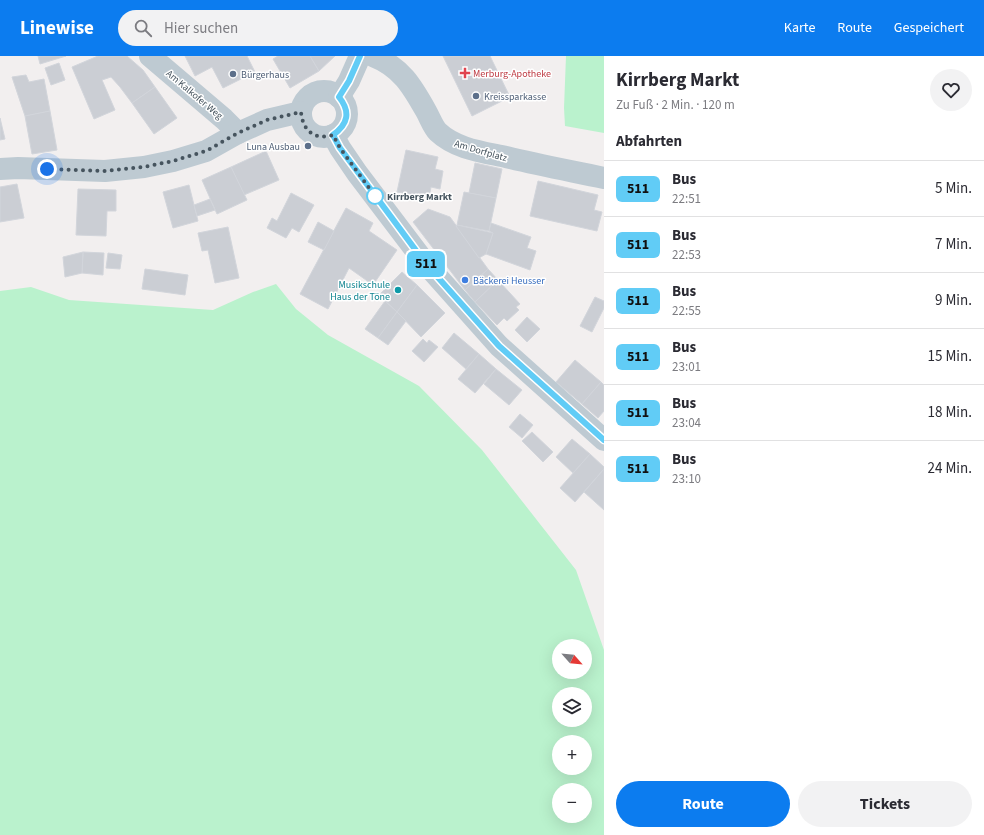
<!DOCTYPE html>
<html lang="de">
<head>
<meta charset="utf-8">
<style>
  :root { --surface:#fff; --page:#f2f2f3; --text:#2b2b33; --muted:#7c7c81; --line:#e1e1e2; --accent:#0c7cef }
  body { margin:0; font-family:"Source Sans 3",sans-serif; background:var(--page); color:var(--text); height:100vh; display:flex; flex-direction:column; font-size:15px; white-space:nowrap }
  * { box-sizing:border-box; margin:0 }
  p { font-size:13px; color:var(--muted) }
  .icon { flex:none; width:22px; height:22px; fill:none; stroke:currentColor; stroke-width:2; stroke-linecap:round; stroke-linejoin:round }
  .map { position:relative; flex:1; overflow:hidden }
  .panel { display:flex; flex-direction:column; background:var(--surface); width:380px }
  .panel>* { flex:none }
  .badge { padding:0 8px; border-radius:6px; font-size:14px; line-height:26px }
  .needle { width:26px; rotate:117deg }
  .tools { position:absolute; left:552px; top:583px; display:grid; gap:8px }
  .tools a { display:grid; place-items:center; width:40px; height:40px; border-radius:50%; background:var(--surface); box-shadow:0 4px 16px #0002; font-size:20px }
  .you { position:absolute; width:20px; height:20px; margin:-10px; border:3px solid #fff; border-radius:50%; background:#1a73e8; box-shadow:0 0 0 6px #1a73e833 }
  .map>.badge { position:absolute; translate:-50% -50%; box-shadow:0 0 0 2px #fff }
  h2 { padding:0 12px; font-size:15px; line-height:36px }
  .round { display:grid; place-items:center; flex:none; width:42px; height:42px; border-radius:21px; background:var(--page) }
  .headline { display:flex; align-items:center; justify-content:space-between; height:68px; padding:0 12px }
  h1 { font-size:19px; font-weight:700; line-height:30px }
  .primary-button { display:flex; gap:8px; margin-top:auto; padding:8px 12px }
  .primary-button a { flex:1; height:46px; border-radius:24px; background:var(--accent); color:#fff; font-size:16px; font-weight:700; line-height:46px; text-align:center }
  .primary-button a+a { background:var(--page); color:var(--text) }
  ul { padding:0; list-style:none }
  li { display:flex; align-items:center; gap:12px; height:56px; padding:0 12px; border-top:1px solid var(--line) }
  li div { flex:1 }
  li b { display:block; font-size:15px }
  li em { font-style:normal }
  li .badge { min-width:44px; font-weight:700; text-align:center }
  header { display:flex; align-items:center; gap:24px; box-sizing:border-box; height:56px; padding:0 20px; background:var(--accent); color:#fff }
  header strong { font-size:19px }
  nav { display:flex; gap:22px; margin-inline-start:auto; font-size:14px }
  .search { width:280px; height:36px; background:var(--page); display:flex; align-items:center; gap:10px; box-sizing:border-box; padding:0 14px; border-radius:22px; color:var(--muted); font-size:15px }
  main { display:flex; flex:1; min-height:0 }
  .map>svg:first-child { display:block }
</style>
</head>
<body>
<header>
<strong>Linewise</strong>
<div class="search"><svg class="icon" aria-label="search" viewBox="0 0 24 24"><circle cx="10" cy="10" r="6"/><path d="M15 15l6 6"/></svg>Hier suchen</div>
<nav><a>Karte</a><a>Route</a><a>Gespeichert</a></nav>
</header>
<main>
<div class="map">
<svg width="604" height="779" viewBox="0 0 604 779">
  <rect width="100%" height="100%" fill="#f2efef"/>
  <g fill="#baf2cd" fill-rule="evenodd">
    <polygon points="566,0 604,0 604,77 565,70 564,52"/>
    <path d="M276,228L296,253L328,279L419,330L482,394L576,514L604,594V779H0V235L31,231L69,244L213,254L253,236ZM559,590H585V616H559ZM559,638H585V664H559ZM559,686H585V712H559ZM559,734H585V760H559Z"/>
  </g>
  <g fill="#cbced4" stroke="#d2d5db">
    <polygon points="38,0 66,0 40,8"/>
    <polygon points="98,0 127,0 143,14 155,31 132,47 120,31 111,21 102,24 115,54 94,63 72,11"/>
    <polygon points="185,0 247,0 255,16 223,32 212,11 195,20"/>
    <polygon points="278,0 310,0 319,15 290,32 273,3"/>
    <polygon points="310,0 335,0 319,15"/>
    <polygon points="443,0 490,0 510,41 472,60"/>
    <polygon points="59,7 65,24 51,29 45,12"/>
    <polygon points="26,19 29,26 44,23 50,55 25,60 12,21"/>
    <polygon points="155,31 177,62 154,78 132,47"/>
    <polygon points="50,55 57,94 32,98 25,60"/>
    <polygon points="0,62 5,83 0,84"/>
    <polygon points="406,94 438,101 435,113 443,115 440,133 431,131 429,142 397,136"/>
    <polygon points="266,95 279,124 244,139 231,111"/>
    <polygon points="475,107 502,113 496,142 469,137"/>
    <polygon points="231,111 247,144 217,158 202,124"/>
    <polygon points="538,125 598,139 594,154 602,156 597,175 530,160"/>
    <polygon points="17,128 24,162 0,166 0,131"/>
    <polygon points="189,129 198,165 173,172 163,136"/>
    <polygon points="78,133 116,134 116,155 107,155 106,180 76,179"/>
    <polygon points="464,136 496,142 489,175 457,169"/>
    <polygon points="291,137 314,149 299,176 292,172 286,182 267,172 272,162 277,165"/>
    <polygon points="210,143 215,154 197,160 194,149"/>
    <polygon points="346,152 373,167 369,175 397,194 373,229 349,212 328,253 300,238"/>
    <polygon points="428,153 450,161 488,213 465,234 413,166"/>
    <polygon points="318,166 334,175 324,194 308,186"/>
    <polygon points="491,167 531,181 527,192 536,195 530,214 486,198 493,177 489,175"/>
    <polygon points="457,169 493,177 486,198 479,202 456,170"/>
    <polygon points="228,171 239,222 215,227 208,194 202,195 198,177"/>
    <polygon points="83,196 104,197 103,219 82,217"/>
    <polygon points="83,196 82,217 65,221 63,201"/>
    <polygon points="108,197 122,199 120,213 106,212"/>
    <polygon points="145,213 188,219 185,239 142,233"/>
    <polygon points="488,213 498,224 475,246 465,234"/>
    <polygon points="402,216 417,229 397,256 379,239"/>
    <polygon points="498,224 520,248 516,251 519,254 507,265 504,262 497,269 475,246"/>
    <polygon points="417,229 445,257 421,281 397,256"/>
    <polygon points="595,241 604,245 604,252 592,276 580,270"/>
    <polygon points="385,245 397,256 378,282 365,273"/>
    <polygon points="397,256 406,265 388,289 378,282"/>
    <polygon points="527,261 540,273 527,286 515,274"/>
    <polygon points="454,277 479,298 466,313 442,292"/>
    <polygon points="423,283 427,287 429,284 438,291 424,306 412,295"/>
    <polygon points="479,298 496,313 475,337 458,323"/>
    <polygon points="575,304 601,326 582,348 556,326"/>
    <polygon points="496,313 522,334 509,349 484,328"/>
    <polygon points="601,326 604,329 604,355 598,362 582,348"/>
    <polygon points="520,358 533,369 522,382 509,371"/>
    <polygon points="532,376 553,396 543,406 522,385"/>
    <polygon points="572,383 590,398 573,417 556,401"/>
    <polygon points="590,398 604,411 604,413 575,446 560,432"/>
    <polygon points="604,413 604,454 584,436"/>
  </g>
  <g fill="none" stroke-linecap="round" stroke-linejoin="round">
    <g stroke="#becad2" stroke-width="22">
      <polyline points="150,0 224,63 238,77"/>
      <path d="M373,0C401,11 412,30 426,55C430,62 433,71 438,76C456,93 483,96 506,101C538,109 571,115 604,122"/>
      <polyline points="333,79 340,92 357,117 426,208 499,290 604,384"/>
    </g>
    <g stroke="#becad2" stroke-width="22">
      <circle cx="324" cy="58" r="23"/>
      <polyline points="339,41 349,25 360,0"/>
      <polyline points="0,113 18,112 105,115 144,111 173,105 206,95 238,77 267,64 301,56"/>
    </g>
  </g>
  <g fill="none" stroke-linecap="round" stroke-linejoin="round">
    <g stroke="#fff" stroke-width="9">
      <path id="line" d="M360,0L349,25L339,41C351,56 348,68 333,79L340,92L426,208L499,290L604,384"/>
    </g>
    <use href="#line" stroke="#61ccf6" stroke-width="6"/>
    <path stroke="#46545e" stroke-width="4" stroke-dasharray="0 7.2" d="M47,113L105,115L144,111L173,105L206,95L238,77L267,64L301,56C303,76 315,84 333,79L340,92L375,140"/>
  </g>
  <path fill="#e0444e" stroke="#fff" stroke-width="1.5" d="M463 11h4v4h4v4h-4v4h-4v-4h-4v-4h4z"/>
  <g fill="#5c6f8a" stroke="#fff" stroke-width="1.5">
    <circle cx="233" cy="18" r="4"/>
    <circle cx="476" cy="40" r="4"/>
    <circle cx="308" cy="90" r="4"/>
  </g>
  <circle fill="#fff" stroke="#61ccf6" stroke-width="2" cx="375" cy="140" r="8"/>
  <circle fill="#3f7fe0" stroke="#fff" stroke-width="1.5" cx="465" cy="224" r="4"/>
  <circle fill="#0f9aa8" stroke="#fff" stroke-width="1.5" cx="398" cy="234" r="4"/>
  <g text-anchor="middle" stroke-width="3" stroke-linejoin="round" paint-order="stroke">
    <g font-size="10" fill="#be3a42" stroke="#fff" text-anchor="start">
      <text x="473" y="21">Merburg-Apotheke</text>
    </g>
    <g font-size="10" fill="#4e5e75" stroke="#fff" text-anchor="start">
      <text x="241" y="22">Bürgerhaus</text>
      <text x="484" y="44">Kreissparkasse</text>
      <text x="300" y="94" text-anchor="end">Luna Ausbau</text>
    </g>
    <g font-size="10" fill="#46545e" stroke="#fff">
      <text transform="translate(195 38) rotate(40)" y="4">Am Kalkofer Weg</text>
      <text transform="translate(481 94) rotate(16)" y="4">Am Dorfplatz</text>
    </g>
    <g font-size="10" font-weight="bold" fill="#46545e" stroke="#fff" text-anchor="start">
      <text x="387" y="144">Kirrberg Markt</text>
    </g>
    <g font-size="10" fill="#366cbe" stroke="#fff" text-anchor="start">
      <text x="473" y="228">Bäckerei Heusser</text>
    </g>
    <g font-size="10" fill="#0d838f" stroke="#fff" text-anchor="end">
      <text x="390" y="232">Musikschule<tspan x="390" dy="12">Haus der Töne</tspan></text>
    </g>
  </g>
</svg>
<div class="tools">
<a><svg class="needle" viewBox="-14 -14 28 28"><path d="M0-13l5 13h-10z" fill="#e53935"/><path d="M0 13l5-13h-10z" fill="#7c7c81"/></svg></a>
<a><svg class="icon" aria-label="layers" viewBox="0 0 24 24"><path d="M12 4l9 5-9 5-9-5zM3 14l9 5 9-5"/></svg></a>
<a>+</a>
<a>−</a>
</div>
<div class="you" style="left:47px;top:113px"></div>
<b class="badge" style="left:426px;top:208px;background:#61ccf6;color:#111">511</b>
</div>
<section class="panel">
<div class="headline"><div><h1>Kirrberg Markt</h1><p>Zu Fuß · 2 Min. · 120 m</p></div><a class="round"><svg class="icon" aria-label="heart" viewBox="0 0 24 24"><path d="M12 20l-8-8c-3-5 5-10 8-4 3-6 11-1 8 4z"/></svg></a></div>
<h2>Abfahrten</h2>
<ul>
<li><span class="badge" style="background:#61ccf6;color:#111">511</span><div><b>Bus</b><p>22:51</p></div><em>5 Min.</em></li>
<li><span class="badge" style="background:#61ccf6;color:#111">511</span><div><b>Bus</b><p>22:53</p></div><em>7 Min.</em></li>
<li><span class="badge" style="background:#61ccf6;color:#111">511</span><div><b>Bus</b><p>22:55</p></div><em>9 Min.</em></li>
<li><span class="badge" style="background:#61ccf6;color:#111">511</span><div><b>Bus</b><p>23:01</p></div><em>15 Min.</em></li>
<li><span class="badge" style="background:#61ccf6;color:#111">511</span><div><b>Bus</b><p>23:04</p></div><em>18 Min.</em></li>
<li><span class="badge" style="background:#61ccf6;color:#111">511</span><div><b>Bus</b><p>23:10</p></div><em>24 Min.</em></li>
</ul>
<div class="primary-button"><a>Route</a><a>Tickets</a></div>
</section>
</main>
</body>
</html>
